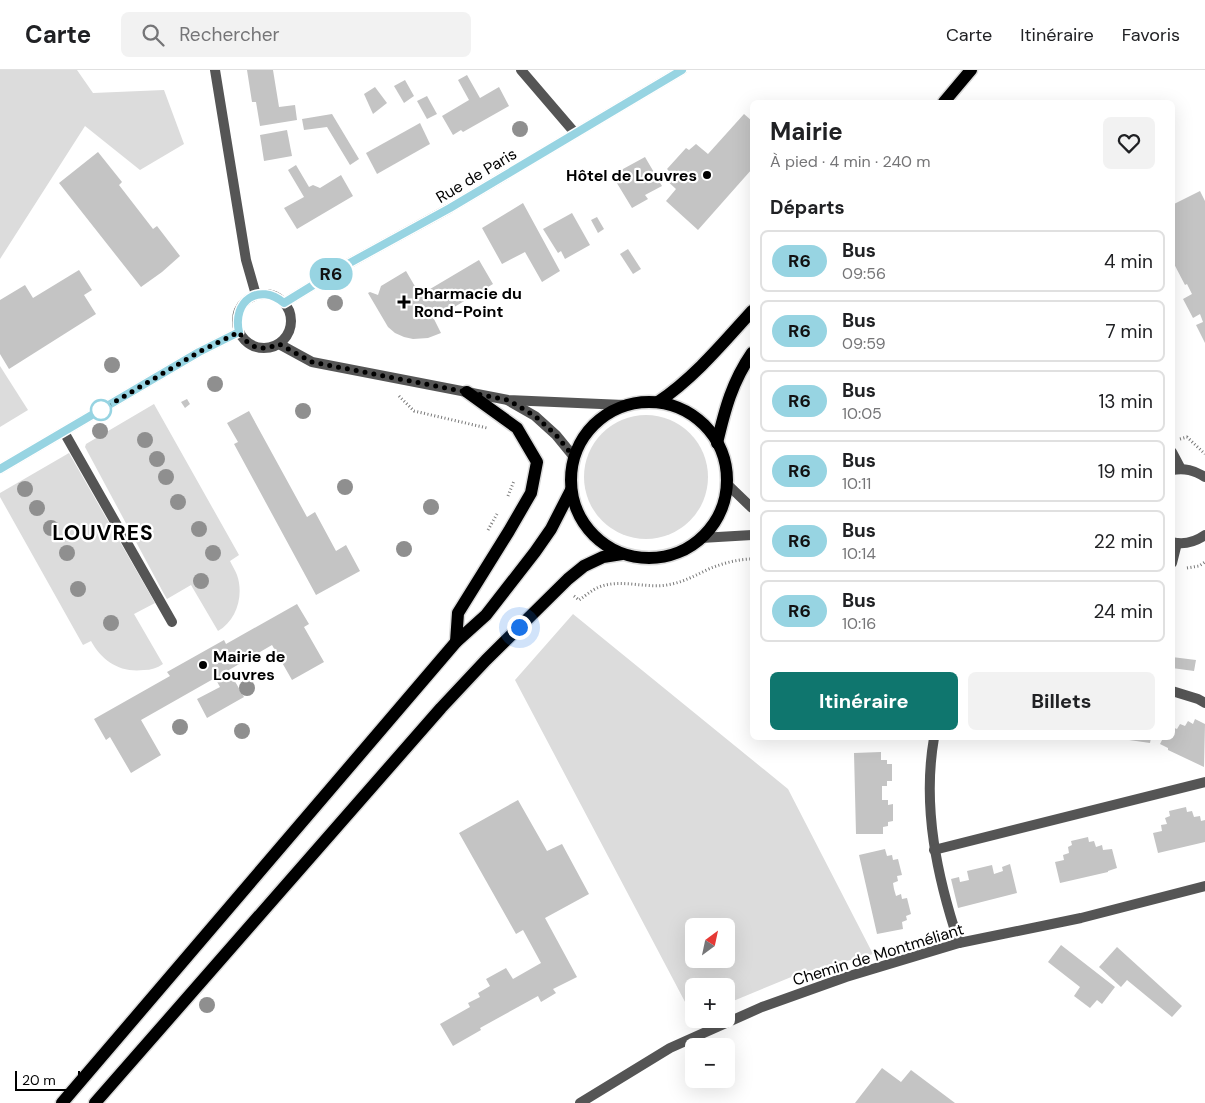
<!DOCTYPE html>
<html lang="fr">
<head>
<meta charset="utf-8">
<style>
  :root { --surface:#fff; --page:#f2f2f2; --text:#202124; --muted:#757577; --line:#e0e0e0; --accent:#0f766e }
  body { margin:0; font-family:"DM Sans",sans-serif; background:var(--page); color:var(--text); height:100vh; display:flex; flex-direction:column; font-size:19px; white-space:nowrap }
  * { box-sizing:border-box; margin:0 }
  p { font-size:16px; color:var(--muted) }
  .icon { flex:none; width:28px; height:28px; fill:none; stroke:currentColor; stroke-width:2; stroke-linecap:round; stroke-linejoin:round }
  .map { position:relative; flex:1; overflow:hidden }
  .sheet { position:absolute; left:750px; top:30px; width:425px; height:640px; display:flex; flex-direction:column; background:var(--surface); border-radius:8px; box-shadow:0 5px 20px #0002 }
  .sheet>* { flex:none }
  .badge { padding:0 10px; border-radius:16px; font-size:18px; line-height:32px }
  .needle { width:32px; rotate:33deg }
  .tools { position:absolute; left:685px; top:848px; display:grid; gap:10px }
  .tools a { display:grid; place-items:center; width:50px; height:50px; border-radius:8px; background:var(--surface); box-shadow:0 5px 20px #0002; font-size:25px }
  .scale { position:absolute; left:15px; bottom:12px; width:65px; box-sizing:border-box; padding-left:5px; border:2px solid #000; border-top:0; font-size:14px; line-height:18px; white-space:nowrap; color:#000; -webkit-text-stroke:4px #fff; paint-order:stroke }
  .you { position:absolute; width:25px; height:25px; margin:-12px; border:4px solid #fff; border-radius:50%; background:#1a73e8; box-shadow:0 0 0 8px #1a73e833 }
  .map>.badge { position:absolute; translate:-50% -50%; box-shadow:0 0 0 2px #fff }
  h2 { padding:0 20px; font-size:19px; line-height:45px }
  .round { display:grid; place-items:center; flex:none; width:52px; height:52px; border-radius:8px; background:var(--page) }
  .summary { display:flex; align-items:center; justify-content:space-between; height:85px; padding:0 20px }
  h1 { font-size:24px; font-weight:700; line-height:38px }
  .primary-button { display:flex; gap:10px; margin-top:auto; padding:10px 20px }
  .primary-button a { flex:1; height:58px; border-radius:8px; background:var(--accent); color:#fff; font-size:20px; font-weight:700; line-height:58px; text-align:center }
  .primary-button a+a { background:var(--page); color:var(--text) }
  ul { padding:0; list-style:none }
  li { display:flex; align-items:center; gap:15px; height:62px; margin:0 10px 8px; padding:0 10px; border:2px solid var(--line); border-radius:8px }
  li div { flex:1 }
  li b { display:block; font-size:19px }
  li em { font-style:normal }
  li .badge { min-width:55px; font-weight:700; text-align:center }
  header { display:flex; align-items:center; gap:30px; box-sizing:border-box; height:70px; padding:0 25px; background:var(--surface); border-bottom:1px solid var(--line) }
  header strong { font-size:24px }
  nav { display:flex; gap:28px; margin-inline-start:auto; font-size:18px }
  .search { width:350px; height:45px; background:var(--page); display:flex; align-items:center; gap:12px; box-sizing:border-box; padding:0 18px; border-radius:8px; color:var(--muted); font-size:19px }
  .map>svg:first-child { display:block }
</style>
</head>
<body>
<header>
<strong>Carte</strong>
<div class="search"><svg class="icon" aria-label="search" viewBox="0 0 24 24"><circle cx="10" cy="10" r="6"/><path d="M15 15l6 6"/></svg>Rechercher</div>
<nav><a>Carte</a><a>Itinéraire</a><a>Favoris</a></nav>
</header>
<div class="map">
<svg width="1205" height="1033" viewBox="0 0 1205 1033">
  <rect width="100%" height="100%" fill="#fff"/>
  <g fill="#dcdcdc" fill-rule="evenodd">
    <polygon points="0,0 77,0 93,23 164,20 184,74 140,100 85,56 0,189"/>
    <polygon points="0,296 28,340 0,357"/>
    <path d="M154,334L239,485L230,491C232,495 235,500 237,505C244,525 237,550 218,561L191,515L167,529L164,524L85,377L86,374Z"/>
    <circle cx="646" cy="407" r="62"/>
    <path d="M69,383L155,533L134,544L163,594C157,598 151,600 144,600C120,603 102,591 91,571L83,575L0,427V423Z"/>
    <path d="M573,544L788,719L873,884L801,903L726,934V916H694L693,947L515,610ZM694,856H726V889H694Z"/>
  </g>
  <g fill="#c4c4c4">
    <polygon points="247,0 273,0 279,37 295,35 297,50 260,56 256,32 252,32"/>
    <polygon points="467,5 480,28 499,17 509,36 463,62 461,60 453,65 442,46 469,30 458,10"/>
    <polygon points="405,10 414,26 404,33 394,16"/>
    <polygon points="375,17 387,33 373,44 364,24"/>
    <polygon points="427,26 437,44 427,49 417,31"/>
    <polygon points="332,44 359,89 350,95 327,57 304,60 302,49"/>
    <polygon points="744,44 752,51 752,99 698,160 666,131 676,119 664,108 670,102 667,99 686,78 689,80 696,74 708,84"/>
    <polygon points="420,53 430,74 377,104 366,83"/>
    <polygon points="287,60 292,86 264,91 260,65"/>
    <polygon points="98,82 122,112 119,115 153,159 157,156 180,186 162,202 141,217 59,113"/>
    <polygon points="645,87 662,116 645,125 648,129 632,138 612,105"/>
    <polygon points="296,95 309,117 313,115 320,118 341,105 353,126 297,159 284,138 304,127 288,100"/>
    <polygon points="1200,121 1205,131 1205,273 1196,255 1203,252 1200,244 1193,248 1183,229 1192,224 1187,214 1185,215 1172,190 1172,135"/>
    <polygon points="523,133 560,201 542,212 525,182 502,194 482,158"/>
    <polygon points="572,143 590,175 565,189 561,181 558,183 543,159"/>
    <polygon points="597,147 604,159 598,163 591,150"/>
    <polygon points="628,179 641,199 633,204 620,184"/>
    <polygon points="479,190 493,214 434,249 441,263 428,268 413,269 404,267 395,263 388,257 368,223 370,222 378,225 381,216 406,201 420,225"/>
    <polygon points="79,200 92,220 84,225 96,244 9,299 0,284 0,230 25,215 33,228"/>
    <polygon points="187,329 190,334 185,338 181,332"/>
    <polygon points="249,341 307,447 315,442 336,481 346,475 360,501 316,525 234,374 238,372 227,353"/>
    <polygon points="297,534 309,554 304,557 324,592 292,610 272,575 222,604 227,612 233,608 244,627 207,648 197,629 220,617 215,608 141,650 161,685 131,703 110,667 106,670 94,649 170,606 167,602 224,570 226,574"/>
    <polygon points="1172,587 1196,590 1194,601 1172,598"/>
    <polygon points="1195,649 1205,654 1204,697 1168,680 1168,678 1160,674 1163,668 1172,668 1172,657 1177,659 1180,654 1185,656 1188,651 1193,654"/>
    <polygon points="1122,668 1151,668 1150,673 1122,669"/>
    <polygon points="881,682 881,690 887,690 887,694 892,694 892,711 887,711 887,716 882,716 882,730 888,730 888,735 893,734 893,751 888,752 888,756 883,757 883,764 856,764 854,683"/>
    <polygon points="518,730 547,781 562,774 589,824 545,848 577,907 553,919 556,923 541,932 538,926 480,958 481,960 453,976 440,954 470,937 468,933 480,927 478,923 490,916 486,909 506,898 513,909 541,893 523,860 516,864 459,763"/>
    <polygon points="1186,737 1187,742 1192,741 1194,747 1200,746 1201,751 1205,750 1205,772 1158,783 1153,763 1162,761 1161,755 1167,754 1165,748 1170,746 1169,741"/>
    <polygon points="1088,767 1089,772 1094,771 1096,777 1102,775 1103,780 1112,779 1117,798 1108,801 1108,802 1060,813 1055,792 1064,790 1063,785 1069,783 1068,777 1072,775 1071,771"/>
    <polygon points="885,779 887,786 892,785 893,790 898,789 902,805 897,806 898,811 893,813 894,819 896,826 901,824 902,829 907,828 911,844 906,846 907,850 902,852 903,859 877,864 859,785"/>
    <polygon points="1010,794 1017,823 958,838 951,809 959,807 960,812 969,810 967,801 992,795 994,804 1003,801 1002,797"/>
    <polygon points="1061,875 1115,917 1102,934 1097,930 1090,938 1074,926 1080,917 1048,892"/>
    <polygon points="1117,877 1182,936 1172,947 1127,910 1121,917 1099,897"/>
    <polygon points="882,998 901,1012 911,1000 955,1033 855,1033"/>
  </g>
  <g fill="none" stroke-linecap="round" stroke-linejoin="round">
    <g stroke="#dbdbdb" stroke-width="15">
      <g id="primary">
        <polyline points="944,32 971,0"/>
        <path d="M658,332C694,308 723,273 752,241"/>
        <circle cx="649" cy="410" r="78"/>
        <path d="M717,373C725,339 732,312 752,283"/>
        <polyline points="456,572 458,543 509,461 531,423 537,392 517,358 467,322"/>
        <polyline points="62,1033 456,572 486,545 535,482 551,459 571,420"/>
        <polyline points="95,1033 441,638 486,590 568,509 584,496 603,487 622,484"/>
      </g>
    </g>
    <g stroke="#777" stroke-width="3" stroke-dasharray="1 2.5" stroke-linecap="butt">
      <polyline points="399,326 414,341 487,358"/>
      <polyline points="1180,369 1187,367 1205,384"/>
      <polyline points="508,426 514,411"/>
      <polyline points="488,460 497,444"/>
      <polyline points="1187,498 1199,496 1205,492"/>
      <path d="M574,526L579,530C585,526 592,520 599,517C622,508 648,520 672,514C686,511 698,504 711,498C724,493 739,489 752,489"/>
    </g>
    <g stroke="#555" stroke-width="10">
      <polyline points="64,362 172,552"/>
      <polyline points="1172,382 1181,399"/>
    </g>
    <g stroke="#555" stroke-width="10">
      <polyline points="521,0 575,63"/>
      <polyline points="284,233 346,195 450,138 682,0"/>
      <polyline points="0,399 199,282 239,262"/>
      <polyline points="1172,493 1177,473"/>
      <polyline points="1172,621 1198,629 1205,633"/>
      <path d="M934,668C922,737 937,807 959,873"/>
      <polyline points="934,780 1205,712"/>
      <polyline points="580,1033 670,978 762,937 846,907 959,873 1081,848 1205,816"/>
    </g>
    <g stroke="#555" stroke-width="10">
      <polyline points="215,0 246,190 256,225"/>
      <circle cx="264" cy="251" r="27"/>
      <polyline points="279,274 312,292 508,330 624,335"/>
      <polyline points="509,331 535,346 556,365 574,387"/>
      <path d="M1172,400C1185,398 1194,400 1205,407"/>
      <polyline points="727,414 752,438"/>
      <polyline points="701,468 752,465"/>
      <path d="M1172,472C1184,475 1195,472 1205,465"/>
    </g>
    <use href="#primary" stroke="#000" stroke-width="12"/>
  </g>
  <g fill="#8f8f8f">
    <circle cx="520" cy="59" r="8"/>
    <circle cx="335" cy="233" r="8"/>
    <circle cx="112" cy="295" r="8"/>
    <circle cx="215" cy="314" r="8"/>
    <circle cx="303" cy="341" r="8"/>
    <circle cx="100" cy="361" r="8"/>
    <circle cx="145" cy="370" r="8"/>
    <circle cx="157" cy="389" r="8"/>
    <circle cx="166" cy="407" r="8"/>
    <circle cx="345" cy="417" r="8"/>
    <circle cx="25" cy="419" r="8"/>
    <circle cx="178" cy="432" r="8"/>
    <circle cx="431" cy="437" r="8"/>
    <circle cx="37" cy="438" r="8"/>
    <circle cx="51" cy="458" r="8"/>
    <circle cx="199" cy="459" r="8"/>
    <circle cx="404" cy="479" r="8"/>
    <circle cx="67" cy="483" r="8"/>
    <circle cx="213" cy="483" r="8"/>
    <circle cx="201" cy="511" r="8"/>
    <circle cx="78" cy="519" r="8"/>
    <circle cx="111" cy="553" r="8"/>
    <circle cx="247" cy="618" r="8"/>
    <circle cx="180" cy="657" r="8"/>
    <circle cx="242" cy="661" r="8"/>
    <circle cx="207" cy="935" r="8"/>
  </g>
  <g fill="none" stroke-linecap="round" stroke-linejoin="round">
    <g stroke="#fff" stroke-width="11">
      <path id="line" d="M0,399L199,282L239,262C232,231 259,212 284,233L346,195L450,138L682,0"/>
    </g>
    <use href="#line" stroke="#97d4e2" stroke-width="8"/>
    <path stroke="#000" stroke-width="5" stroke-dasharray="0 9" d="M101,340L199,282L239,262C249,278 261,282 279,274L312,292L508,330L535,346L556,365L574,387C565,433 580,463 622,484C578,488 549,528 519,557"/>
  </g>
  <g fill="#000" stroke="#fff" stroke-width="2">
    <circle cx="707" cy="105" r="5"/>
    <path d="M401.5 224.5h5v5h5v5h-5v5h-5v-5h-5v-5h5z"/>
    <circle cx="203" cy="595" r="5"/>
  </g>
  <circle fill="#fff" stroke="#97d4e2" stroke-width="2.5" cx="101" cy="340" r="10"/>
  <g text-anchor="middle" stroke-width="4.5" stroke-linejoin="round" paint-order="stroke">
    <g font-size="16" fill="#000" stroke="#fff">
      <text transform="translate(476 105) rotate(-31)" y="6">Rue de Paris</text>
      <text transform="translate(878 884) rotate(-17)" y="6">Chemin de Montméliant</text>
    </g>
    <g font-size="16" font-weight="bold" fill="#000" stroke="#fff" text-anchor="start">
      <text x="697" y="111" text-anchor="end">Hôtel de Louvres</text>
      <text x="414" y="229">Pharmacie du<tspan x="414" dy="18">Rond-Point</tspan></text>
      <text x="213" y="592">Mairie de<tspan x="213" dy="18">Louvres</tspan></text>
    </g>
    <g font-size="21" font-weight="bold" letter-spacing="1" fill="#000" stroke="#fff">
      <text x="103" y="470">LOUVRES</text>
    </g>
  </g>
</svg>
<div class="tools">
<a><svg class="needle" viewBox="-14 -14 28 28"><path d="M0-13l5 13h-10z" fill="#e53935"/><path d="M0 13l5-13h-10z" fill="#757577"/></svg></a>
<a>+</a>
<a>−</a>
</div>
<div class="scale">20 m</div>
<div class="you" style="left:519px;top:557px"></div>
<b class="badge" style="left:331px;top:204px;background:#97d4e2;color:#111">R6</b>
<section class="sheet">
<div class="summary"><div><h1>Mairie</h1><p>À pied · 4 min · 240 m</p></div><a class="round"><svg class="icon" aria-label="heart" viewBox="0 0 24 24"><path d="M12 20l-8-8c-3-5 5-10 8-4 3-6 11-1 8 4z"/></svg></a></div>
<h2>Départs</h2>
<ul>
<li><span class="badge" style="background:#97d4e2;color:#111">R6</span><div><b>Bus</b><p>09:56</p></div><em>4 min</em></li>
<li><span class="badge" style="background:#97d4e2;color:#111">R6</span><div><b>Bus</b><p>09:59</p></div><em>7 min</em></li>
<li><span class="badge" style="background:#97d4e2;color:#111">R6</span><div><b>Bus</b><p>10:05</p></div><em>13 min</em></li>
<li><span class="badge" style="background:#97d4e2;color:#111">R6</span><div><b>Bus</b><p>10:11</p></div><em>19 min</em></li>
<li><span class="badge" style="background:#97d4e2;color:#111">R6</span><div><b>Bus</b><p>10:14</p></div><em>22 min</em></li>
<li><span class="badge" style="background:#97d4e2;color:#111">R6</span><div><b>Bus</b><p>10:16</p></div><em>24 min</em></li>
</ul>
<div class="primary-button"><a>Itinéraire</a><a>Billets</a></div>
</section>
</div>
</body>
</html>
